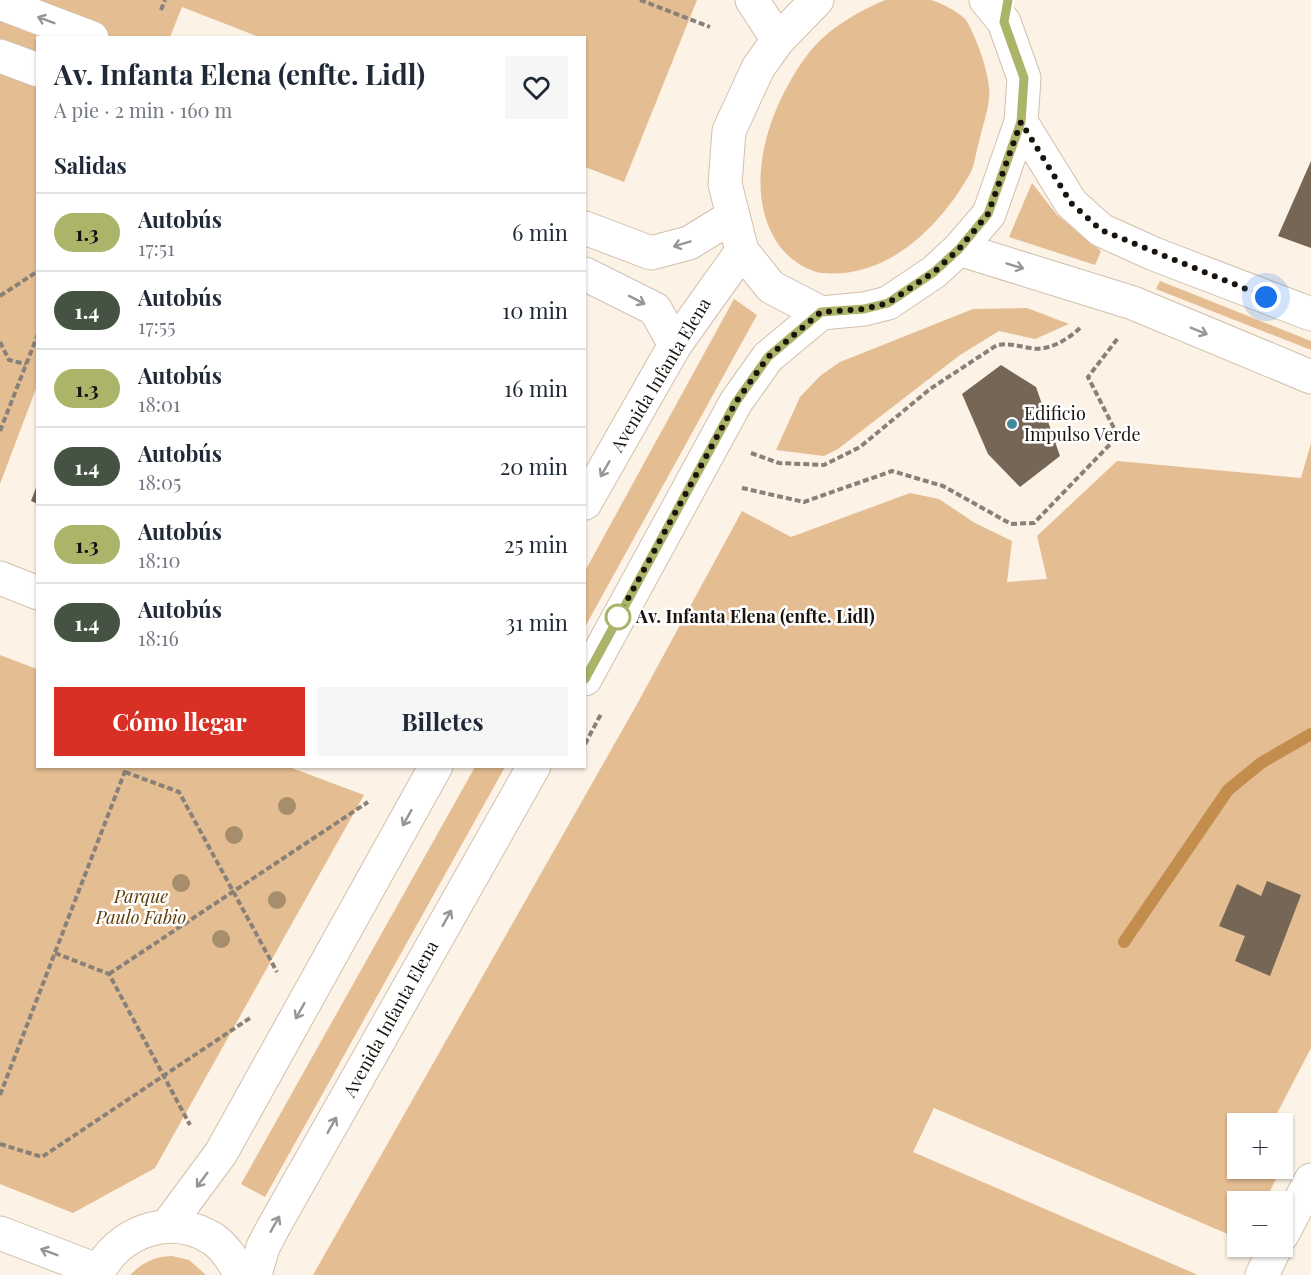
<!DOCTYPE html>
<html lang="es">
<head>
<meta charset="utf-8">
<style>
  :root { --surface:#fff; --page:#f6f6f7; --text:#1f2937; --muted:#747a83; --line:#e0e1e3; --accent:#d93025 }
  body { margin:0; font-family:"Playfair Display",serif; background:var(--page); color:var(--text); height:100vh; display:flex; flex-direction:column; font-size:22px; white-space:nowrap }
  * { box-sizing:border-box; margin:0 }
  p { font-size:20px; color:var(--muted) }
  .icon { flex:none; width:33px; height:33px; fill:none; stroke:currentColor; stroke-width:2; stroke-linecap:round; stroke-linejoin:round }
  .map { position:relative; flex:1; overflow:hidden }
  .sheet { position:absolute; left:36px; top:36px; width:550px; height:732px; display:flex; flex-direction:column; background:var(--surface); border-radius:0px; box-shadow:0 2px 4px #0004 }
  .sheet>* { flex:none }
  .badge { padding:0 12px; border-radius:20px; font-size:21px; line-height:39px }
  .controls { position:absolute; left:1227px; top:1113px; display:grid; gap:12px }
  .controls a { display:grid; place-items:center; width:66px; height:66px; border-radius:0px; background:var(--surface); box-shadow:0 2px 4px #0004; font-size:30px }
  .you { position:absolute; width:30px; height:30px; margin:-15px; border:4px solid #fff; border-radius:50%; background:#1a73e8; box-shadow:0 0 0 9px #1a73e833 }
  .map>.badge { position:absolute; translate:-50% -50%; box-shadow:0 0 0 3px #fff }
  h2 { padding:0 18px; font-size:22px; line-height:54px }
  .round { display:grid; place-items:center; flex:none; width:63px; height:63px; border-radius:0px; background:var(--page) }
  .summary { display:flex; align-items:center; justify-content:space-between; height:102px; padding:0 18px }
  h1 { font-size:28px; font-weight:700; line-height:45px }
  .button { display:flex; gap:12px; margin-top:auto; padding:12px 18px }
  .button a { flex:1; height:69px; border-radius:0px; background:var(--accent); color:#fff; font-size:24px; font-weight:700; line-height:69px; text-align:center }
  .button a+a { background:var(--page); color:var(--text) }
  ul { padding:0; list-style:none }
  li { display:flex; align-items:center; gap:18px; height:78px; padding:0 18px; border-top:2px solid var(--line) }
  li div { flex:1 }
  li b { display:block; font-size:22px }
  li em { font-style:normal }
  li .badge { min-width:66px; font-weight:700; text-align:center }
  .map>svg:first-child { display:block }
</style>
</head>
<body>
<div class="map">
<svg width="1311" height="1275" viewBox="0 0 1311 1275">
  <rect width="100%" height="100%" fill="#fdf2e6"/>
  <g fill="#e4bd92">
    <polygon points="0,0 697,0 624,182 585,167 585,38 259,37 182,7 170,37 38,38 37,386 0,484"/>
    <path d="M885,0C899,0 917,0 931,0C939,2 961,13 966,20C976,36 992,79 989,98C988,112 982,127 979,142C976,151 975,164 971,172C940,227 888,279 822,273C805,271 787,257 778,244C740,187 770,104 808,54C828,28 856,13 885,0Z"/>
    <polygon points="1032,183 1057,215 1101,251 1095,265 1009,237"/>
    <polygon points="1160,281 1311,341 1311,350 1156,289"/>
    <polygon points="734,299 757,315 585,627 585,571"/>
    <polygon points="1027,308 1069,324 1035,339 999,331 960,355 838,449 824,456 776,450 800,397 820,376 840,362 973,309"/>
    <polygon points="1311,443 1311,1048 1272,1123 1238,1124 1238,1168 1281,1169 1265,1201 1238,1202 1237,1238 934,1108 913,1152 1198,1275 313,1275 636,706 742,511 791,537 910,493 939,499 975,523 1012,541 1007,582 1047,579 1037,536 1117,461 1301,478"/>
    <polygon points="0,655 37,669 38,766 289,767 364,795 155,1168 73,1213 0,1184"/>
    <polygon points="475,767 505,767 265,1197 241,1184"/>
    <path d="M172,1256L189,1260L206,1275H130C143,1262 154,1257 172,1256Z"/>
  </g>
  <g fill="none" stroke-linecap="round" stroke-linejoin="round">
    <polyline stroke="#c38d4d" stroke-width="12" points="1124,942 1228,790 1261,763 1311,734"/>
  </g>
  <g fill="#766656">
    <polygon points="1311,161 1311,248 1278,236"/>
    <polygon points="1001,365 1036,387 1060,456 1020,487 988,454 962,394"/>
    <polygon points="37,485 38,485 38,504 31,501"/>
    <polygon points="1267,881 1301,895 1270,976 1235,961 1245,936 1219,926 1237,884 1261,896"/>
  </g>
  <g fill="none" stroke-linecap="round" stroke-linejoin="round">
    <g stroke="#d1c0ad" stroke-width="35">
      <g id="minor">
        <polyline points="752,0 778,40"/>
        <polyline points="0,3 92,38"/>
        <polyline points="0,56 38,70"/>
        <polyline points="1021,122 1071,203 1101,230 1154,254 1311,314"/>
        <polyline points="585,228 651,253 689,243 733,216"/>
        <polyline points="959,249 1133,303 1311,377"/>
        <polyline points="585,274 655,309 675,345"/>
        <polyline points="0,578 38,593"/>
        <polyline points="0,1233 99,1271"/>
        <polyline points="1282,1235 1311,1180"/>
        <polyline points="1262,1275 1276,1246"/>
      </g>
    </g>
    <g stroke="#d1c0ad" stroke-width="35">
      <g id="tertiary">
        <polyline points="817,0 778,40 758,68 729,131 725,184 742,251 771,287 821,313 864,309 888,303 934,272 959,249 989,214 1021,122 1024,78 1004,22 986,0"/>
        <polyline points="585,503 675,345 742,251"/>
        <polyline points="585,679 736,402 768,357 821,313"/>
        <polyline points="167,1226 221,1153 436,766"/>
        <path d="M97,1275C117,1231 171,1212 213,1239C226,1248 234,1262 241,1275"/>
        <polyline points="255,1275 263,1247 273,1228 534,766"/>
      </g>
    </g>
    <g stroke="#898178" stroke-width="4" stroke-dasharray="6 3" stroke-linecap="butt">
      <polyline points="640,0 710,27"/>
      <polyline points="161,10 165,0"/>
      <polyline points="0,296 38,271"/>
      <polyline points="0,342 9,360 26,364"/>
      <polyline points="0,431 38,334"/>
      <path d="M751,453L779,463L824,465L860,447L930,389L997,345C1010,343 1018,346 1030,348C1048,352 1069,339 1081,327"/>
      <polyline points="742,488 804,502 892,471 943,486 1011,524 1034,523 1118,436 1088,377 1118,338"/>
      <polyline points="585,744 601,714"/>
      <polyline points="125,772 179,792 277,972"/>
      <polyline points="55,953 109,974 190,1125"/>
      <polyline points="109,974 368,802"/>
      <polyline points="0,1095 127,766"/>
      <polyline points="0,1144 42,1157 250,1018"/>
    </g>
    <use href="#minor" stroke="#fff" stroke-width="33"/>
    <use href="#tertiary" stroke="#fff" stroke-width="33"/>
  </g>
  <g fill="#a68d6b">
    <circle cx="287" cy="806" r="9"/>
    <circle cx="234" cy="835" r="9"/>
    <circle cx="181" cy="883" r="9"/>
    <circle cx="277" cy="900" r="9"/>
    <circle cx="221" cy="939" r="9"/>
  </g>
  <defs><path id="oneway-shaft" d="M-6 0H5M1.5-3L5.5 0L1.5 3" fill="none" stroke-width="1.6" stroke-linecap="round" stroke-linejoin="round" transform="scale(1.5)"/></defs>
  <g stroke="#989592">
    <use href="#oneway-shaft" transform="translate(46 20) rotate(-159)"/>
    <use href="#oneway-shaft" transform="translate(682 244) rotate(163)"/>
    <use href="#oneway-shaft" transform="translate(1015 266) rotate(17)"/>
    <use href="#oneway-shaft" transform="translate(637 300) rotate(27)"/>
    <use href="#oneway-shaft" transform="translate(1199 331) rotate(22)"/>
    <use href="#oneway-shaft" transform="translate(605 469) rotate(120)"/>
    <use href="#oneway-shaft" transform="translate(407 818) rotate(119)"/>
    <use href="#oneway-shaft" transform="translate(447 918) rotate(-61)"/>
    <use href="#oneway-shaft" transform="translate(300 1011) rotate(119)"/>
    <use href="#oneway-shaft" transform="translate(332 1125) rotate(-61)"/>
    <use href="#oneway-shaft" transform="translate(202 1180) rotate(127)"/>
    <use href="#oneway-shaft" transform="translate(275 1224) rotate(-60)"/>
    <use href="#oneway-shaft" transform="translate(49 1252) rotate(-159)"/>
  </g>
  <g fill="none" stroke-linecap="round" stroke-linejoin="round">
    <g stroke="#fff" stroke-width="14">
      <polyline id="line" points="585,679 736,402 768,357 821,312 864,309 888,303 934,272 959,249 988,214 1021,122 1024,78 1004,22 1008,0"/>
    </g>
    <use href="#line" stroke="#acb469" stroke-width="9"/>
    <polyline stroke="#1a140d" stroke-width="6" stroke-dasharray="0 10.8" points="618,617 736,402 768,357 821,312 864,309 888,303 934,272 959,249 988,214 1021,122 1071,203 1101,230 1266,297"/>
  </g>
  <circle fill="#47889b" stroke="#fff" stroke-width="2" cx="1012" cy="424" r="6"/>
  <circle fill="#fff" stroke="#acb469" stroke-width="3" cx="618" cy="617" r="12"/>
  <g text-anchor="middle" stroke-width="5" stroke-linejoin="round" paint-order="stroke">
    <g font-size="18" fill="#1a140d" stroke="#fff">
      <text transform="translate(661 375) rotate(-59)" y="6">Avenida Infanta Elena</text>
      <text transform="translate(391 1019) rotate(-61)" y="6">Avenida Infanta Elena</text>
    </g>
    <g font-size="18" fill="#1a140d" stroke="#fff" text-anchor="start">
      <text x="1024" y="420">Edificio<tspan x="1024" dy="21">Impulso Verde</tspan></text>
    </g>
    <g font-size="18" font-weight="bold" fill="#1a140d" stroke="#fff" text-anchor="start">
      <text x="636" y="623">Av. Infanta Elena (enfte. Lidl)</text>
    </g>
    <g font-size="18" font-style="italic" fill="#5f3b06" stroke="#fff">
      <text x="141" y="903">Parque<tspan x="141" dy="21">Paulo Fabio</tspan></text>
    </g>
  </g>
</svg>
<div class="controls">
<a>+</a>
<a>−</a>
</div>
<div class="you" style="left:1266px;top:297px"></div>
<section class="sheet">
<div class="summary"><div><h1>Av. Infanta Elena (enfte. Lidl)</h1><p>A pie · 2 min · 160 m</p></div><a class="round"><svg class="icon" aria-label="heart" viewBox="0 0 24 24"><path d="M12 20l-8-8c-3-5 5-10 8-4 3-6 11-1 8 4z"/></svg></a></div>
<h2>Salidas</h2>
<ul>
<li><span class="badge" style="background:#acb469;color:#111">1.3</span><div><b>Autobús</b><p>17:51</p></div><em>6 min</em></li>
<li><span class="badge" style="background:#455442;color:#fff">1.4</span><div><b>Autobús</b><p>17:55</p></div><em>10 min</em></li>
<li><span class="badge" style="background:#acb469;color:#111">1.3</span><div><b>Autobús</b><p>18:01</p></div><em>16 min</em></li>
<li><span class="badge" style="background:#455442;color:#fff">1.4</span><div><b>Autobús</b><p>18:05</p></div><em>20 min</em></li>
<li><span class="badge" style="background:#acb469;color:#111">1.3</span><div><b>Autobús</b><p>18:10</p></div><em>25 min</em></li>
<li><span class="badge" style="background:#455442;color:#fff">1.4</span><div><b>Autobús</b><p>18:16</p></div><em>31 min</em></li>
</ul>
<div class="button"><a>Cómo llegar</a><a>Billetes</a></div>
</section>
</div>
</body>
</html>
